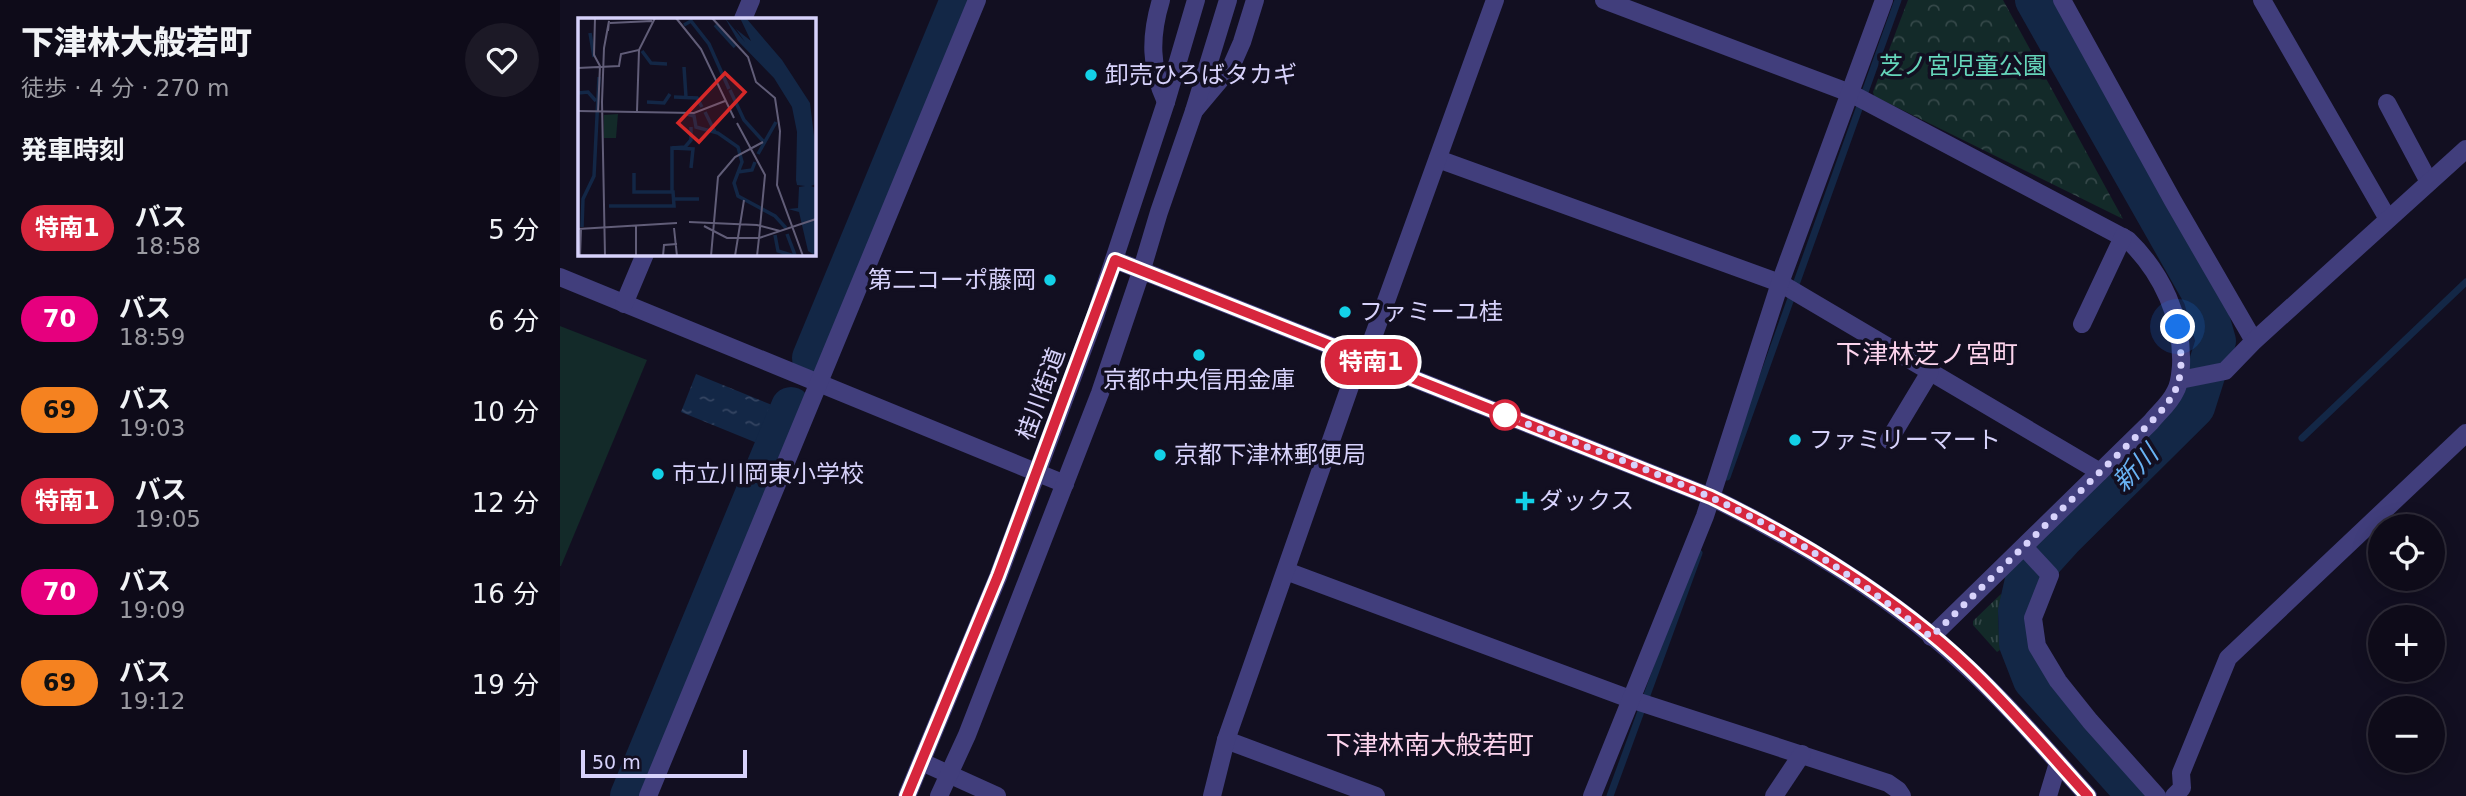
<!DOCTYPE html>
<html lang="ja">
<head>
<meta charset="utf-8">
<style>
  :root { --surface:#0e0b19; --page:#1c1926; --text:#f1f3f6; --muted:#9b9ba2; --line:#2e2b38 }
  body { margin:0; font-family:"DejaVu Sans","Noto Sans JP",sans-serif; background:var(--page); color:var(--text); height:100vh; display:flex; flex-direction:column; font-size:26px; white-space:nowrap }
  * { box-sizing:border-box; margin:0 }
  p { font-size:23px; color:var(--muted) }
  .icon { flex:none; width:38px; height:38px; fill:none; stroke:currentColor; stroke-width:2; stroke-linecap:round; stroke-linejoin:round }
  .map { position:relative; flex:1; overflow:hidden }
  .side { display:flex; flex-direction:column; background:var(--surface); width:560px }
  .side>* { flex:none }
  .badge { padding:0 14px; border-radius:23px; font-size:24px; line-height:46px }
  .tools { position:absolute; left:1808px; top:514px; display:grid; gap:14px }
  .tools a { display:grid; place-items:center; width:77px; height:77px; border-radius:50%; background:var(--surface); box-shadow:0 4px 18px #0003,0 0 0 2px var(--line); font-size:35px }
  .scale { position:absolute; left:21px; bottom:18px; width:166px; box-sizing:border-box; padding-left:7px; border:4px solid #d7d2fb; border-top:0; font-size:19px; line-height:24px; white-space:nowrap; color:#d7d2fb; -webkit-text-stroke:5px #120f21; paint-order:stroke }
  .you { position:absolute; width:35px; height:35px; margin:-18px; border:5px solid #fff; border-radius:50%; background:#1a73e8; box-shadow:0 0 0 10px #1a73e833 }
  .map>.badge { position:absolute; translate:-50% -50%; box-shadow:0 0 0 4px #fff }
  h2 { padding:0 21px; font-size:26px; line-height:63px }
  .round { display:grid; place-items:center; flex:none; width:74px; height:74px; border-radius:37px; background:var(--page) }
  .headline { display:flex; align-items:center; justify-content:space-between; height:119px; padding:0 21px }
  h1 { font-size:33px; font-weight:800; line-height:52px }
  ul { padding:0; list-style:none }
  li { display:flex; align-items:center; gap:21px; height:91px; padding:0 21px }
  li div { flex:1 }
  li b { display:block; font-size:26px }
  li em { font-style:normal }
  li .badge { min-width:77px; font-weight:700; text-align:center }
  main { display:flex; flex:1; min-height:0 }
  .map>svg:first-child { display:block }
</style>
</head>
<body>
<main>
<section class="side">
<div class="headline"><div><h1>下津林大般若町</h1><p>徒歩 · 4 分 · 270 m</p></div><a class="round"><svg class="icon" aria-label="heart" viewBox="0 0 24 24"><path d="M12 20l-8-8c-3-5 5-10 8-4 3-6 11-1 8 4z"/></svg></a></div>
<h2>発車時刻</h2>
<ul>
<li><span class="badge" style="background:#d7263d;color:#fff">特南1</span><div><b>バス</b><p>18:58</p></div><em>5 分</em></li>
<li><span class="badge" style="background:#e6007e;color:#fff">70</span><div><b>バス</b><p>18:59</p></div><em>6 分</em></li>
<li><span class="badge" style="background:#f58220;color:#111">69</span><div><b>バス</b><p>19:03</p></div><em>10 分</em></li>
<li><span class="badge" style="background:#d7263d;color:#fff">特南1</span><div><b>バス</b><p>19:05</p></div><em>12 分</em></li>
<li><span class="badge" style="background:#e6007e;color:#fff">70</span><div><b>バス</b><p>19:09</p></div><em>16 分</em></li>
<li><span class="badge" style="background:#f58220;color:#111">69</span><div><b>バス</b><p>19:12</p></div><em>19 分</em></li>
</ul>
</section>
<div class="map">
<svg width="1906" height="796" viewBox="0 0 1906 796">
  <defs>
    <pattern id="grass-tufts" width="24" height="20" patternUnits="userSpaceOnUse" patternTransform="scale(1.75)"><rect width="24" height="20" fill="#132a29"/><path d="M3 7l-1-3M5 7V3M7 7l1-3M15 17l-1-3M17 17v-4M19 17l1-3" fill="none" stroke="#354849"/></pattern>
    <pattern id="forest-crowns" width="20" height="18" patternUnits="userSpaceOnUse" patternTransform="scale(1.75)"><rect width="20" height="18" fill="#132a29"/><path d="M2 6a3 3 0 1 1 6 0M12 15a3 3 0 1 1 6 0" fill="none" stroke="#354849"/></pattern>
    <pattern id="water-ripples" width="26" height="14" patternUnits="userSpaceOnUse" patternTransform="scale(1.75)"><rect width="26" height="14" fill="#132746"/><path d="M2 4q2-2 4 0t4 0M15 11q2-2 4 0t4 0" fill="none" stroke="#354562"/></pattern>
  </defs>
  <rect width="100%" height="100%" fill="#120f21"/>
  <polygon fill="url(#grass-tufts)" points="1441,594 1442,596 1438,617 1440,650 1437,652 1413,625 1413,621"/>
  <polygon fill="url(#forest-crowns)" points="1348,0 1443,0 1563,219 1314,96 1313,92"/>
  <polygon fill="#132a29" points="0,326 87,360 1,566 0,566"/>
  <polygon fill="url(#water-ripples)" points="136,374 212,405 197,443 121,412"/>
  <g fill="none" stroke-linecap="round" stroke-linejoin="round">
    <g stroke="#132746" stroke-width="7">
      <polyline points="1742,438 1906,282"/>
      <polyline points="1167,477 1338,0"/>
      <polyline points="1050,796 1139,553"/>
    </g>
    <g stroke="#132746" stroke-width="40">
      <polyline points="1475,0 1643,296 1656,341 1635,407 1503,538 1465,580 1458,611 1459,644 1473,680 1577,796"/>
      <polyline points="252,358 400,0"/>
      <polyline points="70,796 231,407"/>
    </g>
    <g stroke="#413e7c" stroke-width="18">
      <path d="M601,0C590,36 590,68 606,102"/>
      <path d="M1044,0L1290,93L1568,240C1602,273 1623,318 1621,366C1620,375 1620,384 1615,392C1610,403 1599,412 1591,422L1371,637"/>
      <polyline points="1502,0 1613,201 1694,341"/>
      <polyline points="1702,0 1828,219"/>
      <polyline points="183,19 191,0"/>
      <polyline points="1827,103 1869,182"/>
      <polyline points="634,111 671,67 682,42 695,0"/>
      <polyline points="878,159 1220,283 1540,472"/>
      <polyline points="0,277 505,484"/>
      <polyline points="64,304 85,254"/>
      <polyline points="1522,324 1563,237"/>
      <polyline points="1620,380 1665,371 1694,341 1906,149"/>
      <polyline points="1329,440 1370,372"/>
      <polyline points="1464,547 1490,575 1473,618 1477,646 1498,681 1530,721 1597,796"/>
      <polyline points="726,571 1070,699 1328,783 1338,790 1342,796"/>
      <polyline points="666,740 816,796"/>
      <polyline points="362,762 437,796"/>
      <polyline points="88,796 417,0"/>
      <polyline points="652,796 666,740 794,375 812,340 935,0"/>
      <polyline points="1032,796 1145,516 1220,283 1324,0"/>
      <polyline points="1214,796 1242,754"/>
      <polyline points="1488,796 1498,763"/>
      <polyline points="1614,796 1622,788 1621,773 1668,658 1906,433"/>
    </g>
    <g stroke="#413e7c" stroke-width="18">
      <path d="M555,260L1151,497C1242,542 1334,597 1408,668C1451,708 1489,753 1528,796"/>
      <polyline points="347,796 438,577 536,314 606,102 636,0"/>
      <polyline points="379,796 407,735 540,393 582,269 599,212 634,111 668,0"/>
    </g>
  </g>
  <g fill="none" stroke-linecap="round" stroke-linejoin="round">
    <g stroke="#fff" stroke-width="16">
      <path id="line" d="M347,796L438,576L555,260L1151,497C1240,540 1337,599 1408,667C1451,708 1489,753 1528,796"/>
    </g>
    <use href="#line" stroke="#d7263d" stroke-width="10"/>
    <path stroke="#d7d2fb" stroke-width="7" stroke-dasharray="0 12.6" d="M945,415C1014,443 1085,467 1152,498C1231,533 1304,583 1371,637L1585,428C1622,391 1625,379 1618,327"/>
  </g>
  <g fill="#13d1e7" stroke="#120f21" stroke-width="2.5">
    <circle cx="531" cy="75" r="7"/>
    <circle cx="490" cy="280" r="7"/>
    <circle cx="785" cy="312" r="7"/>
    <circle cx="639" cy="355" r="7"/>
    <circle cx="1235" cy="440" r="7"/>
    <circle cx="600" cy="455" r="7"/>
    <circle cx="98" cy="474" r="7"/>
    <path d="M961.5 490.5h7v7h7v7h-7v7h-7v-7h-7v-7h7z"/>
  </g>
  <circle fill="#fff" stroke="#d7263d" stroke-width="3.5" cx="945" cy="415" r="14"/>
  <g text-anchor="middle" stroke-width="7" stroke-linejoin="round" paint-order="stroke">
    <g font-size="24" fill="#65d5ba" stroke="#120f21">
      <text x="1403" y="74">芝ノ宮児童公園</text>
    </g>
    <g font-size="24" fill="#d7d2fb" stroke="#120f21" text-anchor="start">
      <text x="545" y="83">卸売ひろばタカギ</text>
      <text x="476" y="288" text-anchor="end">第二コーポ藤岡</text>
      <text x="799" y="320">ファミーユ桂</text>
      <text x="639" y="388" text-anchor="middle">京都中央信用金庫</text>
      <text x="1249" y="448">ファミリーマート</text>
      <text x="614" y="463">京都下津林郵便局</text>
      <text x="112" y="482">市立川岡東小学校</text>
      <text x="979" y="509">ダックス</text>
    </g>
    <g font-size="24" fill="#d7d2fb" stroke="#120f21">
      <text transform="translate(481 394) rotate(-70)" y="8">桂川街道</text>
    </g>
    <g font-size="26" fill="#fcd4ed" stroke="#120f21">
      <text x="1367" y="363">下津林芝ノ宮町</text>
      <text x="870" y="754">下津林南大般若町</text>
    </g>
    <g font-size="26" font-style="italic" fill="#69b2f3" stroke="#120f21">
      <text transform="translate(1575 468) rotate(-46)" y="9">新川</text>
    </g>
  </g>
  <g transform="translate(18 18)">
    <rect width="238" height="238" fill="#120f21"/>
    <path d="M40,96L38,120H26V97Z" fill="#132a29"/>
    <path d="M147,0L167,24L158,11L173,23L162,0H168L204,42L232,85L238,134V166L233,168L238,170V238L230,233L221,194L210,191L220,190L221,169L227,168L219,167L218,162L219,114L214,89L196,60L160,23Z" fill="#132746"/>
    <path fill="none" stroke="#132746" stroke-width="3.5" d="M106,7L113,3L131,26L151,71M137,7L157,29M12,15L16,39M64,33L73,45L89,46M106,49L108,79M152,72L166,102L186,124M0,75L10,74L18,83M96,79L119,80L124,89M69,84L86,85L92,76M127,94L137,114M109,96L116,98L118,109L140,115L160,129L164,144L156,165L160,178L197,198L208,210M94,130L107,129L113,122V109M180,136L198,104M160,154L174,152L177,144M94,173V130L115,131L113,150M97,181H121M31,188H96L95,174H56V155M4,209L5,181L16,158L21,59M209,216L217,237M197,217L200,233L216,238"/>
    <path fill="none" stroke="#615d78" stroke-width="2" d="M17,0L16,37L22,48L20,94M98,0L123,31L156,100M134,0L170,39L178,64L197,80L202,113L199,167L225,238M32,5L74,3M0,50L41,48L43,36L61,32L77,0M0,93L116,95L147,83M59,93L61,32M111,204L179,207L202,213M126,208L149,220H181L187,157L159,105M96,210L99,238M0,211L99,205M2,238L3,211M27,238L24,84L26,30L31,3L30,13M58,238V207M85,238L86,227L99,226M133,238L140,159L157,139L185,124M157,238L166,182M179,238L181,220L238,201"/>
    <path fill="#d62828" fill-opacity="0.15" stroke="#d62828" stroke-width="3.5" d="M147,55L167,74L121,124L100,105Z"/>
    <rect width="238" height="238" fill="none" stroke="#d7d2fb" stroke-width="3.5"/>
  </g>
</svg>
<div class="tools">
<a><svg class="icon" aria-label="locate" viewBox="0 0 24 24"><circle cx="12" cy="12" r="6"/><path d="M12 2v4M12 18v4M2 12h4M18 12h4"/></svg></a>
<a>+</a>
<a>−</a>
</div>
<div class="scale">50 m</div>
<div class="you" style="left:1618px;top:327px"></div>
<b class="badge" style="left:811px;top:362px;background:#d7263d;color:#fff">特南1</b>
</div>
</main>
</body>
</html>
